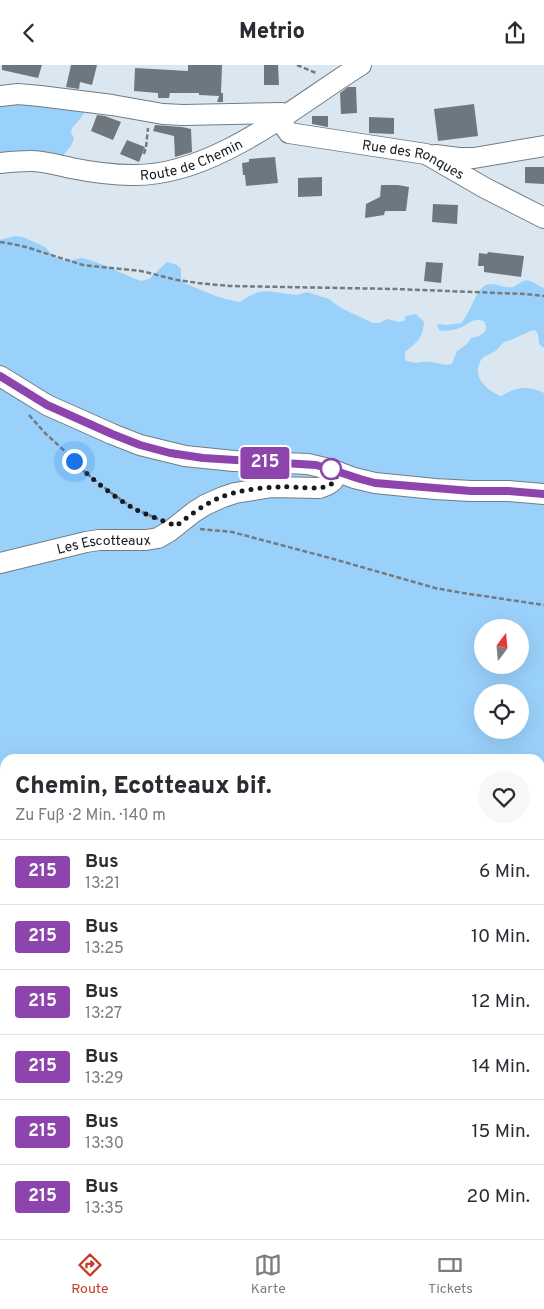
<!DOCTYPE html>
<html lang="de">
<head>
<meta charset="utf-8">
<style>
  :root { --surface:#fff; --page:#f7f7f7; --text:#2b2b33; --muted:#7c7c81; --line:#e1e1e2; --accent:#c63b23 }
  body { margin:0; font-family:Overpass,sans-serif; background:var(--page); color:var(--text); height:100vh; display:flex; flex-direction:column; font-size:19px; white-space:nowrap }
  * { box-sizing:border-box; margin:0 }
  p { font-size:16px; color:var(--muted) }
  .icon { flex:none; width:28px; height:28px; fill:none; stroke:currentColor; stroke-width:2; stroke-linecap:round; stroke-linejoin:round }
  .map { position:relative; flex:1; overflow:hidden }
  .drawer { position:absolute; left:0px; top:689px; width:545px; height:486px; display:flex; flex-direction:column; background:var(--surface); border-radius:15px 15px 0 0; box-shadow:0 5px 20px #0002 }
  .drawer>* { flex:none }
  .badge { padding:0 10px; border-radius:4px; font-size:18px; line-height:32px }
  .needle { width:32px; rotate:16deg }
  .controls { position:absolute; left:474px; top:554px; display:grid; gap:10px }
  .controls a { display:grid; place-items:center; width:55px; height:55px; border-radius:50%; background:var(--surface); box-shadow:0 5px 20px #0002; font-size:25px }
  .you { position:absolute; width:25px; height:25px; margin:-12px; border:4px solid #fff; border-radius:50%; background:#1a73e8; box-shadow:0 0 0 8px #1a73e833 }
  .map>.badge { position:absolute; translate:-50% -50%; box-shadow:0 0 0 2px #fff }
  .round { display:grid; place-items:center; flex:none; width:52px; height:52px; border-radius:26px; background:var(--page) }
  .summary { display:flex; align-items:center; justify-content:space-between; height:85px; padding:0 15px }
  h1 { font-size:24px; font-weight:800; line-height:38px }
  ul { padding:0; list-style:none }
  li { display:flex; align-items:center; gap:15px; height:65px; padding:0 15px; border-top:1px solid var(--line) }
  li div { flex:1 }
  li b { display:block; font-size:19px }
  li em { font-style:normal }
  li .badge { min-width:55px; font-weight:700; text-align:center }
  header { display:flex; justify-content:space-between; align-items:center; height:65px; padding:0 15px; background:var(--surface); font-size:22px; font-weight:800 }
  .tab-bar { display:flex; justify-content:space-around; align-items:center; height:70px; border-top:1px solid var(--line); background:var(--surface); font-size:14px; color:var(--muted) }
  .tab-bar a { display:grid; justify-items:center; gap:2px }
  .tab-bar .current { color:var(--accent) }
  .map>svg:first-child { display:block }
</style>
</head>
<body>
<header><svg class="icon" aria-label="back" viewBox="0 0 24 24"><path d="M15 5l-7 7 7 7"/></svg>Metrio<svg class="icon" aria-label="share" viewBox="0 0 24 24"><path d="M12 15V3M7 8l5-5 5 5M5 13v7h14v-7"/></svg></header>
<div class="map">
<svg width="544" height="1174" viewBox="0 0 544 1174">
  <rect width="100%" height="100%" fill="#dbe7f0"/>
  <g fill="#9ad1fb" fill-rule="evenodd">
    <polygon points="0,35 86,44 80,54 72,63 71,67 74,73 71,81 61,93 0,93"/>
    <path d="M15,171L23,172L45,182L53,191L67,196L82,193L90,195L106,201L133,213L141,216L149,214L167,197L177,200L181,204V214L184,218L213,230L225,234L240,237L249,231L259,227L267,226L296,230L307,227L329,234L341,243L373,258H379L388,254L399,257L404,256L406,251L416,249L424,257C423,274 417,277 405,287V295C417,300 420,296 431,297C439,298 444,301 452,299L457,286L467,279L471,273L479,271L485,267L486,262L485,257C475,251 470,258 462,262C455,265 447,266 440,266L437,261L439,259L446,260L461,258C470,249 474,229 484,221C493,215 503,224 512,222C518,221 523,213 530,216C535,217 538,221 544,223V283L539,279L538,269L535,265C526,267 521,271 513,274C510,276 505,276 502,279C500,280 499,283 497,285C492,289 484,290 481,295C471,311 487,326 501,331C517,322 527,320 544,328V1028L543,1025L540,1022V694H5V963H0V175ZM482,562H520V600H482ZM482,628H520V665H482Z"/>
  </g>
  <g fill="#6c777f">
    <polygon points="2,0 42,0 38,13 2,5"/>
    <polygon points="71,0 97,0 92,20 80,17 79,24 66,22"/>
    <polygon points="188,0 222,0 221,28 223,28 223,37 217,37 219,31 199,30 199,28 170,28 169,33 158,33 158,28 134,26 135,3 188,6"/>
    <polygon points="264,0 278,0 279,20 264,20"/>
    <polygon points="348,22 356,22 357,48 341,49 340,28"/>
    <polygon points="474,39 478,71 438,76 434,44"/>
    <polygon points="97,50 105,51 121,57 113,75 91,66"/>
    <polygon points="312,51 328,51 328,62 312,59"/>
    <polygon points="369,52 394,53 394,69 369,68"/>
    <polygon points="155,60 182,62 191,64 192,87 175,92 174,71 153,66"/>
    <polygon points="127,75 145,82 139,97 120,89"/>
    <polygon points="275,92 278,118 246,121 245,110 243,110 242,98 249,97 249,94"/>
    <polygon points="525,102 544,102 544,119 525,118"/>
    <polygon points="322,112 322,131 298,132 298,113"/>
    <polygon points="398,120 409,122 406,146 385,146 384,150 365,153 366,139 380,132 381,120"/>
    <polygon points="433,139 458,140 457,159 432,157"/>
    <polygon points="488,187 524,191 521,212 484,207 484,201 478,201 479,188 487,189"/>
    <polygon points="426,197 443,198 441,218 424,216"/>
  </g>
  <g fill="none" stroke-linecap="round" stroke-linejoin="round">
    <g stroke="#727c84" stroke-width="22">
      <g id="minor">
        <polyline points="0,31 18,29 40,31 112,40 163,49 183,50 282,48 285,50"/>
        <path id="s1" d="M279,54L289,68L426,89L485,123L544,153"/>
        <polyline points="435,90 459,93 474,93 544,81"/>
        <path id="s2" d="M0,98C10,97 20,96 30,96C44,96 58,100 71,103C91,107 111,110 132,110C213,112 295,41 361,0"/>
        <polyline points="0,311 47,340 112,369 140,380 185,391 234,396 308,399 333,405 354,413 375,418 435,424 471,426 508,426 544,429"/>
        <path id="s3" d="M0,498L86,477L99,475H146L158,473L170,466L194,447L205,440L223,432L235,428L272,422L319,423C330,420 334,417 338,407"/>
      </g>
    </g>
    <g stroke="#737b81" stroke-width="2.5" stroke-dasharray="5 2.5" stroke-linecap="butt">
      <polyline points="297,0 316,8"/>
      <polyline points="144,89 146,82 148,63"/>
      <polyline points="0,177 12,179 26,182 83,200 141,206 177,215 198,218 229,221 396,224 524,229 544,231"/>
      <polyline points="29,350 45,368 68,389 81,404 110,427 133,443 158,454"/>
      <polyline points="200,464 232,467 330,493 435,523 463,528 544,540"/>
      <polyline points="540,1098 544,1098"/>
      <polyline points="0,1126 5,1126"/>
    </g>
    <use href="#minor" stroke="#fff" stroke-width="20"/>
  </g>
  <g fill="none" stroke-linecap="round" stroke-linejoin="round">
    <g stroke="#fff" stroke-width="11">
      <polyline id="line" points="0,311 47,340 112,369 140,380 170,388 203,393 316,400 333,405 360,414 375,418 471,426 508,426 544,429"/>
    </g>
    <use href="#line" stroke="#8e44ad" stroke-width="8"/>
    <path stroke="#181c20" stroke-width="5" stroke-dasharray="0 9" d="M74,396C89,412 114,432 133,443C146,450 162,455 176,461C194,447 211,434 233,428C249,424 267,422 284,422C297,421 319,426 330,420C335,417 336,412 338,407L331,404"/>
  </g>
  <circle fill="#fff" stroke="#8e44ad" stroke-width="2.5" cx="331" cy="404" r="10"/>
  <g text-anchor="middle" stroke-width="5" stroke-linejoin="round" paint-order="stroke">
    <g font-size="14" fill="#181c20" stroke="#dbe7f0">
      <text dy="5" stroke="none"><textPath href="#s2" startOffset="195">Route de Chemin</textPath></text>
      <text dy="5" stroke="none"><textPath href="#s1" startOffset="145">Rue des Ronques</textPath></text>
      <text dy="5" stroke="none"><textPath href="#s3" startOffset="106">Les Escotteaux</textPath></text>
    </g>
  </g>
</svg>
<div class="controls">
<a><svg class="needle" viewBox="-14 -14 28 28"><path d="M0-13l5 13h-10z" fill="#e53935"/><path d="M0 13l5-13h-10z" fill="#7c7c81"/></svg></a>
<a><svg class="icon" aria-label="locate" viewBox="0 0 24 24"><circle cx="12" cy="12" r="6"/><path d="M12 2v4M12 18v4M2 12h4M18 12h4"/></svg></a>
</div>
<div class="you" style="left:74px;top:396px"></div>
<b class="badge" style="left:265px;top:398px;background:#8e44ad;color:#fff">215</b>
<section class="drawer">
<div class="summary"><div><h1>Chemin, Ecotteaux bif.</h1><p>Zu Fuß · 2 Min. · 140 m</p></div><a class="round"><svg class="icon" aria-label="heart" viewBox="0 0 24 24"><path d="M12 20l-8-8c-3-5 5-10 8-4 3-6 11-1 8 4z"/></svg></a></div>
<ul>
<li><span class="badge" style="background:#8e44ad;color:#fff">215</span><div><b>Bus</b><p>13:21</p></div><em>6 Min.</em></li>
<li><span class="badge" style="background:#8e44ad;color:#fff">215</span><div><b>Bus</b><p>13:25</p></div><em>10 Min.</em></li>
<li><span class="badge" style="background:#8e44ad;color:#fff">215</span><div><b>Bus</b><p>13:27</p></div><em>12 Min.</em></li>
<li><span class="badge" style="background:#8e44ad;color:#fff">215</span><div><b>Bus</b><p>13:29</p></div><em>14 Min.</em></li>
<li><span class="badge" style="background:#8e44ad;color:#fff">215</span><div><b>Bus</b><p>13:30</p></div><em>15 Min.</em></li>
<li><span class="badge" style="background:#8e44ad;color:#fff">215</span><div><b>Bus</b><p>13:35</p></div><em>20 Min.</em></li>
</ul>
</section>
</div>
<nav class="tab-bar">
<a class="current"><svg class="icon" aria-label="directions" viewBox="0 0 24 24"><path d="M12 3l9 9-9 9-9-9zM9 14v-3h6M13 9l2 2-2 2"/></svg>Route</a>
<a><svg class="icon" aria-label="map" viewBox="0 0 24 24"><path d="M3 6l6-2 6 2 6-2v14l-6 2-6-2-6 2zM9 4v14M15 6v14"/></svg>Karte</a>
<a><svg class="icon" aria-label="tickets" viewBox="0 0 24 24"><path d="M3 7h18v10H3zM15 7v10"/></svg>Tickets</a>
</nav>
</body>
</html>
